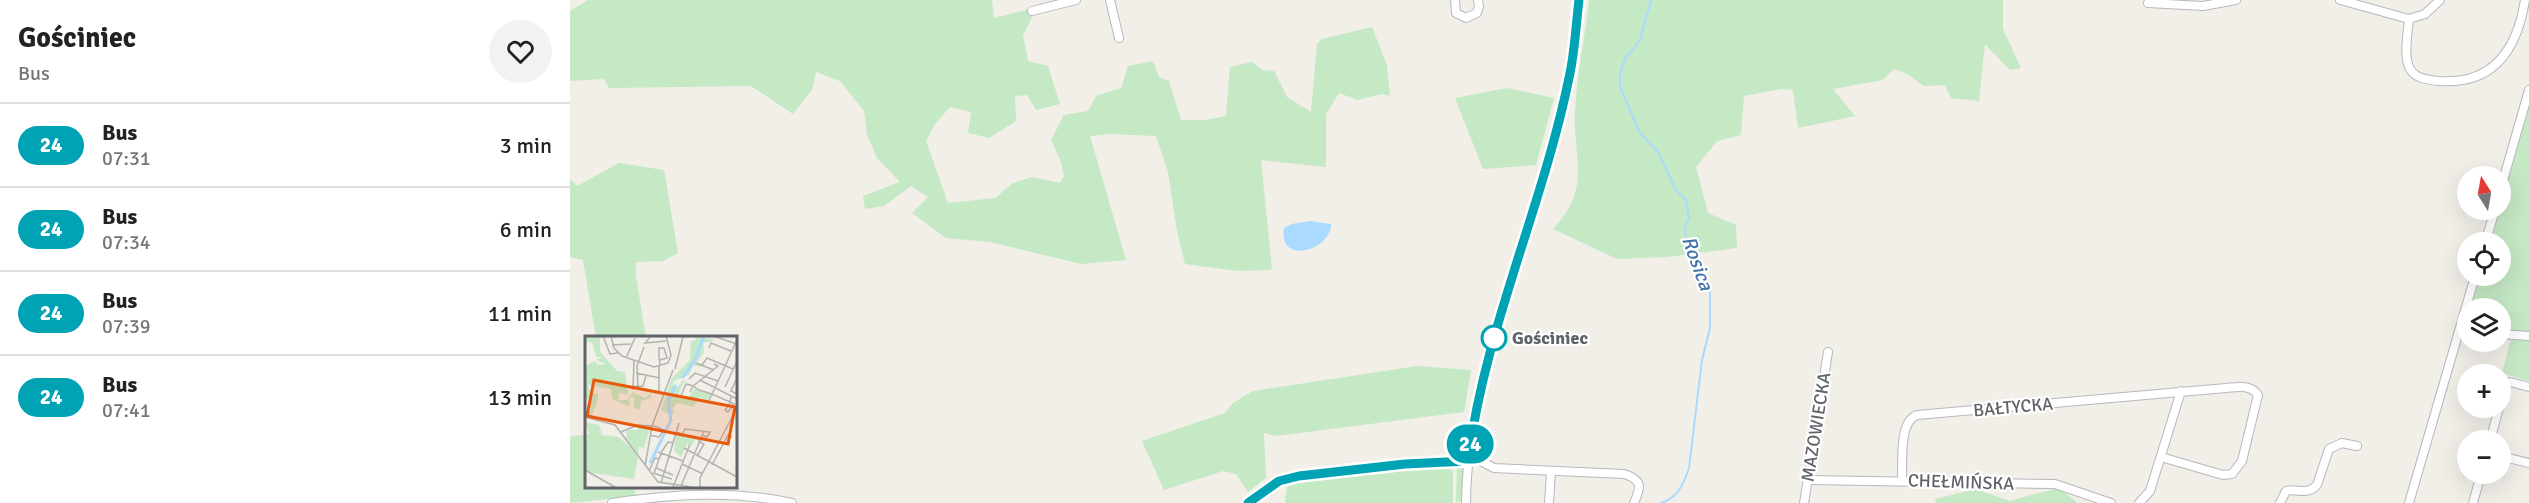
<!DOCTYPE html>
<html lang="en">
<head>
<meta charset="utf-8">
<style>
  :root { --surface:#fff; --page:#f2f2f2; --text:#222; --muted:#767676; --line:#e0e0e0 }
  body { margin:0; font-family:Signika,sans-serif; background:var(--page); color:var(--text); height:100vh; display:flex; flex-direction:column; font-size:22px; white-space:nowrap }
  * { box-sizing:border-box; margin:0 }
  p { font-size:20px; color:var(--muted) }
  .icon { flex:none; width:33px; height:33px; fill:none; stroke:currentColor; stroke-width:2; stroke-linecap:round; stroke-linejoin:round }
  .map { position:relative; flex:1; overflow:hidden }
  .panel { display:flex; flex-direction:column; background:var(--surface); width:570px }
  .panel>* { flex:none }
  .badge { padding:0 12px; border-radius:20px; font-size:21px; line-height:39px }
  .needle { width:39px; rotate:349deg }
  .fabs { position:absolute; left:1887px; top:166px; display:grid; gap:12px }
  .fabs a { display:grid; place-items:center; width:54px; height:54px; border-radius:50%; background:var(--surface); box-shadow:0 6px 24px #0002; font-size:30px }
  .map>.badge { position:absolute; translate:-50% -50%; box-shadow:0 0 0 3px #fff }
  .round { display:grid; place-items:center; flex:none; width:63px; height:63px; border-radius:32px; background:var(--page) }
  .summary { display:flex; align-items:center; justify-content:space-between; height:102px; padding:0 18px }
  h1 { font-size:28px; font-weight:700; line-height:45px }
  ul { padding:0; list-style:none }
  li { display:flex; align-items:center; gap:18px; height:84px; padding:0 18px; border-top:2px solid var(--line) }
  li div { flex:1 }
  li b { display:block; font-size:22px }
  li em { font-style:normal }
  li .badge { min-width:66px; font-weight:700; text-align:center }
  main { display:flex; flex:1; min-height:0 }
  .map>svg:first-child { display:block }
</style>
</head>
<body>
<main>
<section class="panel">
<div class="summary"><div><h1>Gościniec</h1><p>Bus</p></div><a class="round"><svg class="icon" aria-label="heart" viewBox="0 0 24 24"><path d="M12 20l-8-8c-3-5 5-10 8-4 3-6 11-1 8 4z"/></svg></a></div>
<ul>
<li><span class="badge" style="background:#00a3b4;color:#fff">24</span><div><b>Bus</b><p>07:31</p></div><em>3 min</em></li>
<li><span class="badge" style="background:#00a3b4;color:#fff">24</span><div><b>Bus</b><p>07:34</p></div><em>6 min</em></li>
<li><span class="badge" style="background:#00a3b4;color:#fff">24</span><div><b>Bus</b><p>07:39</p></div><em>11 min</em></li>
<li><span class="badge" style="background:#00a3b4;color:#fff">24</span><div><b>Bus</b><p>07:41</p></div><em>13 min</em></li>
</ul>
</section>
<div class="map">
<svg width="1959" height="503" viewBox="0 0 1959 503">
  <rect width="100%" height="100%" fill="#f1efe8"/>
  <g fill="#c5e8c5">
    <polygon points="18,0 422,0 424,18 460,9 462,18 453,35 458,61 478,66 490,104 466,110 457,95 445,96 446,121 419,138 398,133 401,112 380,107 365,124 356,141 378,203 425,198 443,183 462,177 490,183 494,176 491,162 481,140 494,115 518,111 526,96 551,88 558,66 583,61 589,77 599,81 611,120 635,120 656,116 660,67 682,62 692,70 704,71 717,97 741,112 747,44 752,39 802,27 817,65 820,96 812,94 787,100 769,93 756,114 756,167 691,160 702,270 668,271 615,264 607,231 598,172 586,136 541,134 520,136 556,260 511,264 420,242 376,238 342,213 358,197 341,186 314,206 295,209 293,196 330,182 307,158 297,134 294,111 270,81 246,72 242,90 223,114 181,86 39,88 34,79 0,81 0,11"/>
    <path d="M1019,0H1433V29L1451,68L1440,70L1415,44L1409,101L1381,98L1375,85L1354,86L1337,74L1324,69L1313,80L1263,89L1285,116L1228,128L1223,90L1211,89L1174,96L1171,135L1147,141L1126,167L1138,213L1166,225L1167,248L1097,257L1047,259L983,229C1022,189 1003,158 1005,111C1007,74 1015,37 1019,0Z"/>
    <polygon points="937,88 984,98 966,165 913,169 885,98"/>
    <polygon points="1959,105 1959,334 1931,331 1930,309 1900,309 1910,276 1930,276 1930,243 1919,243"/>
    <polygon points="49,163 94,170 108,253 93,261 66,262 66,276 76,338 26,338 13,260 0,257 0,179 7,186"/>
    <polygon points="1941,338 1959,338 1959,381 1932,373"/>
    <polygon points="847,366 901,370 894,412 706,436 694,433 696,478 678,492 666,474 653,471 594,490 572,441 655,413 663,403 683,391"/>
    <polygon points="16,435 16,486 64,487 66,496 0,503 0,436"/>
    <polygon points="887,464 893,468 892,501 886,502"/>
    <polygon points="874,466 883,471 883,503 715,503 717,487 724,483"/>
    <polygon points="1488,488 1508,503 1366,503 1365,499 1406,489 1439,501"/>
  </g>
  <path fill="#aadaff" d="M740,221L761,224C762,249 708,267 714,228L722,224Z"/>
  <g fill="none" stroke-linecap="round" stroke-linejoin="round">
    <path stroke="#aadaff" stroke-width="2" d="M1081,0L1070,40L1055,59L1050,74V87L1070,133L1088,152L1106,190L1116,200L1119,218L1115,228L1116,238L1131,272L1136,278L1140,291V328L1132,360L1119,468C1114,483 1108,498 1091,503"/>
    <g stroke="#b5b8bc" stroke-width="10">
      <g id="minor">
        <polyline points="540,0 549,38"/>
        <polyline points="885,0 886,13 896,18 907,13 909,6 908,0"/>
        <polyline points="1770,0 1839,19"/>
        <path d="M1870,0L1855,14L1839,19C1838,33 1833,57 1840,69C1846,79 1858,80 1869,81C1923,85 1947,50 1955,0"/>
        <polyline points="1578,3 1633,6 1666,0"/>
        <polyline points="462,11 506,0"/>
        <polyline points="1930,191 1959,90"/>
        <polyline points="1915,243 1925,210"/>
        <polyline points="1930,334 1959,336"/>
        <polyline points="1930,401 1935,386 1940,382 1959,387"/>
        <polyline points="1920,441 1929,408"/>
        <path d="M899,455L924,468L1054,474C1073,480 1071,487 1064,503"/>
        <polyline points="1930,456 1959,463"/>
        <polyline points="1238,480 1485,484 1541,503"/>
        <path d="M1332,480C1333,463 1328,422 1347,415L1656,388C1668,387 1680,384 1688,395L1672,461L1662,474L1653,475L1591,457"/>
        <path d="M42,503C102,494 162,490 222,503"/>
        <polyline points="678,503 709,481 729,476 835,464 898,461"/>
        <path d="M896,503C898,354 971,217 1000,73C1005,49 1006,24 1009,0"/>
        <polyline points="979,503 981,471"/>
        <polyline points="1234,503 1258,352"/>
        <polyline points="1569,503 1580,491 1611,391"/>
        <path d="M1710,503L1716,491C1728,488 1737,496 1747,485L1759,449L1772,443L1787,446"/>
        <polyline points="1839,503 1905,276"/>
        <polyline points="1903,503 1911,474"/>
      </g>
    </g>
    <use href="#minor" stroke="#fff" stroke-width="8"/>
  </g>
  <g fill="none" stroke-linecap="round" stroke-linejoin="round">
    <g stroke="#fff" stroke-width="14">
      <path id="line" d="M678,503L709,481L729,476L835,464L898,461C915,327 974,204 1000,73C1005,49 1006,24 1009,0"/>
    </g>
    <use href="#line" stroke="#00a3b4" stroke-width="9"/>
  </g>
  <circle fill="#fff" stroke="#00a3b4" stroke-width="3" cx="924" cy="338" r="12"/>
  <g text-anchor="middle" stroke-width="4.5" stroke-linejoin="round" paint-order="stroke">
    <g font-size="18" font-weight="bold" fill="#5f6368" stroke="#fff" text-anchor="start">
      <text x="942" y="344">Gościniec</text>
    </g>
    <g font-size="18" fill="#5f6368" stroke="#fff">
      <text transform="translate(1443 407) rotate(-5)" y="6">BAŁTYCKA</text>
      <text transform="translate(1246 427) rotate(-81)" y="6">MAZOWIECKA</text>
      <text transform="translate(1391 482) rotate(2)" y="6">CHEŁMIŃSKA</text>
    </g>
    <g font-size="20" font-style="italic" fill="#4174aa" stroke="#fff">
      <text transform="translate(1128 263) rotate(70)" y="7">Rosica</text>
    </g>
  </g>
  <g transform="translate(15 336)">
    <rect width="152" height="152" fill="#f1efe8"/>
    <path d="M0,0H15V16L32,35L40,36L43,58L34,57L33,64H42L48,56L60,62L66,57V62L56,65L55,73L49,72V62L44,61L45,70H42L27,63L26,53L3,49L6,57H13V64L6,81L0,80V75H6V63H0V40L7,41L0,39V30L10,25L13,29L21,28L11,24L18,21H11L8,7L0,5ZM107,0L131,4L118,7L119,16L111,27H117L116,31L108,29L104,39L88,45V51L92,52L98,44L102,46L98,47L93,59L103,62L110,52L126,58L123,65L114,61L109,71L92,67L88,72L89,78L81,77L76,74L87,42L105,24L106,5L112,4ZM0,86L14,89L17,99L33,101L47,112L53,121L49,143L8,137L7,140L0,133V99L4,98ZM54,89L66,90L59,111L62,112L54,111L53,118L41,102L42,94H52ZM91,99L111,102L107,109L102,108L96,121L89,115Z" fill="#c5e8c5"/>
    <path fill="none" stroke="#aadaff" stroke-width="3" d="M97,42L109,26L119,0M65,127L86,84L83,65L91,49"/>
    <path fill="none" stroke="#b3b3b1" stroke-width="1.5" d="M18,0L25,18L33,17M26,0L29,12L37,20L69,31L83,27M66,0L60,7L81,5M81,0L86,19L83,27M128,0L152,8M27,9L46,8M124,12L126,7L146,15M41,22L50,2M75,24L82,22L79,12H74V20L75,30M111,27L129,34M117,29L122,22L148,33M90,33L98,1M51,37L75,42M152,42L146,55L152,58M104,43L110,37L133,45M115,44L152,63M42,51L58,50L61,40M53,51L52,30L59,11M140,51L152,25M48,54L49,24M74,56V30M105,56L108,50L114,54L127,58L145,66L149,68L143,76L140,74L144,69L145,66L146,61M96,60L101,48L108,50L133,30L129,28M123,67L152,4M0,81L30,89L73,146L107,151M36,96L53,89L67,90M91,96L114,103M98,97L100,93L125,96L122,101L117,99M65,99L74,101L79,94L67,89M99,112L152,141M73,116L98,125M112,120L119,108L113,105M97,128L118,138M127,129L143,99L147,101M60,130L67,90L88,34M71,132L88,139M0,134L30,151M64,135L70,122L74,123M68,137L87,143M69,137L77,115L83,106L88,107M76,147L94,87M96,150L119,95M88,151L105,108M115,151V142L152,72"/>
    <path fill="#e8590c" fill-opacity="0.15" stroke="#e8590c" stroke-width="3" d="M9,44L150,71L143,108L2,80Z"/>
    <rect width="152" height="152" fill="none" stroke="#5f6368" stroke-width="3"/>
  </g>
</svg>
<div class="fabs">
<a><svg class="needle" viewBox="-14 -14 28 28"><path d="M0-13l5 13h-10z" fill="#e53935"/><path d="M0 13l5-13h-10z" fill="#767676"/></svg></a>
<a><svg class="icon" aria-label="locate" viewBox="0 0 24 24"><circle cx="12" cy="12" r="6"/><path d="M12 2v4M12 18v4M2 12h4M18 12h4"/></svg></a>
<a><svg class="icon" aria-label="layers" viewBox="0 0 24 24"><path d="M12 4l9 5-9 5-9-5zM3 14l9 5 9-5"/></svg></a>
<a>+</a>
<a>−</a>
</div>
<b class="badge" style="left:900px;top:444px;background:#00a3b4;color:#fff">24</b>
</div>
</main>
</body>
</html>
